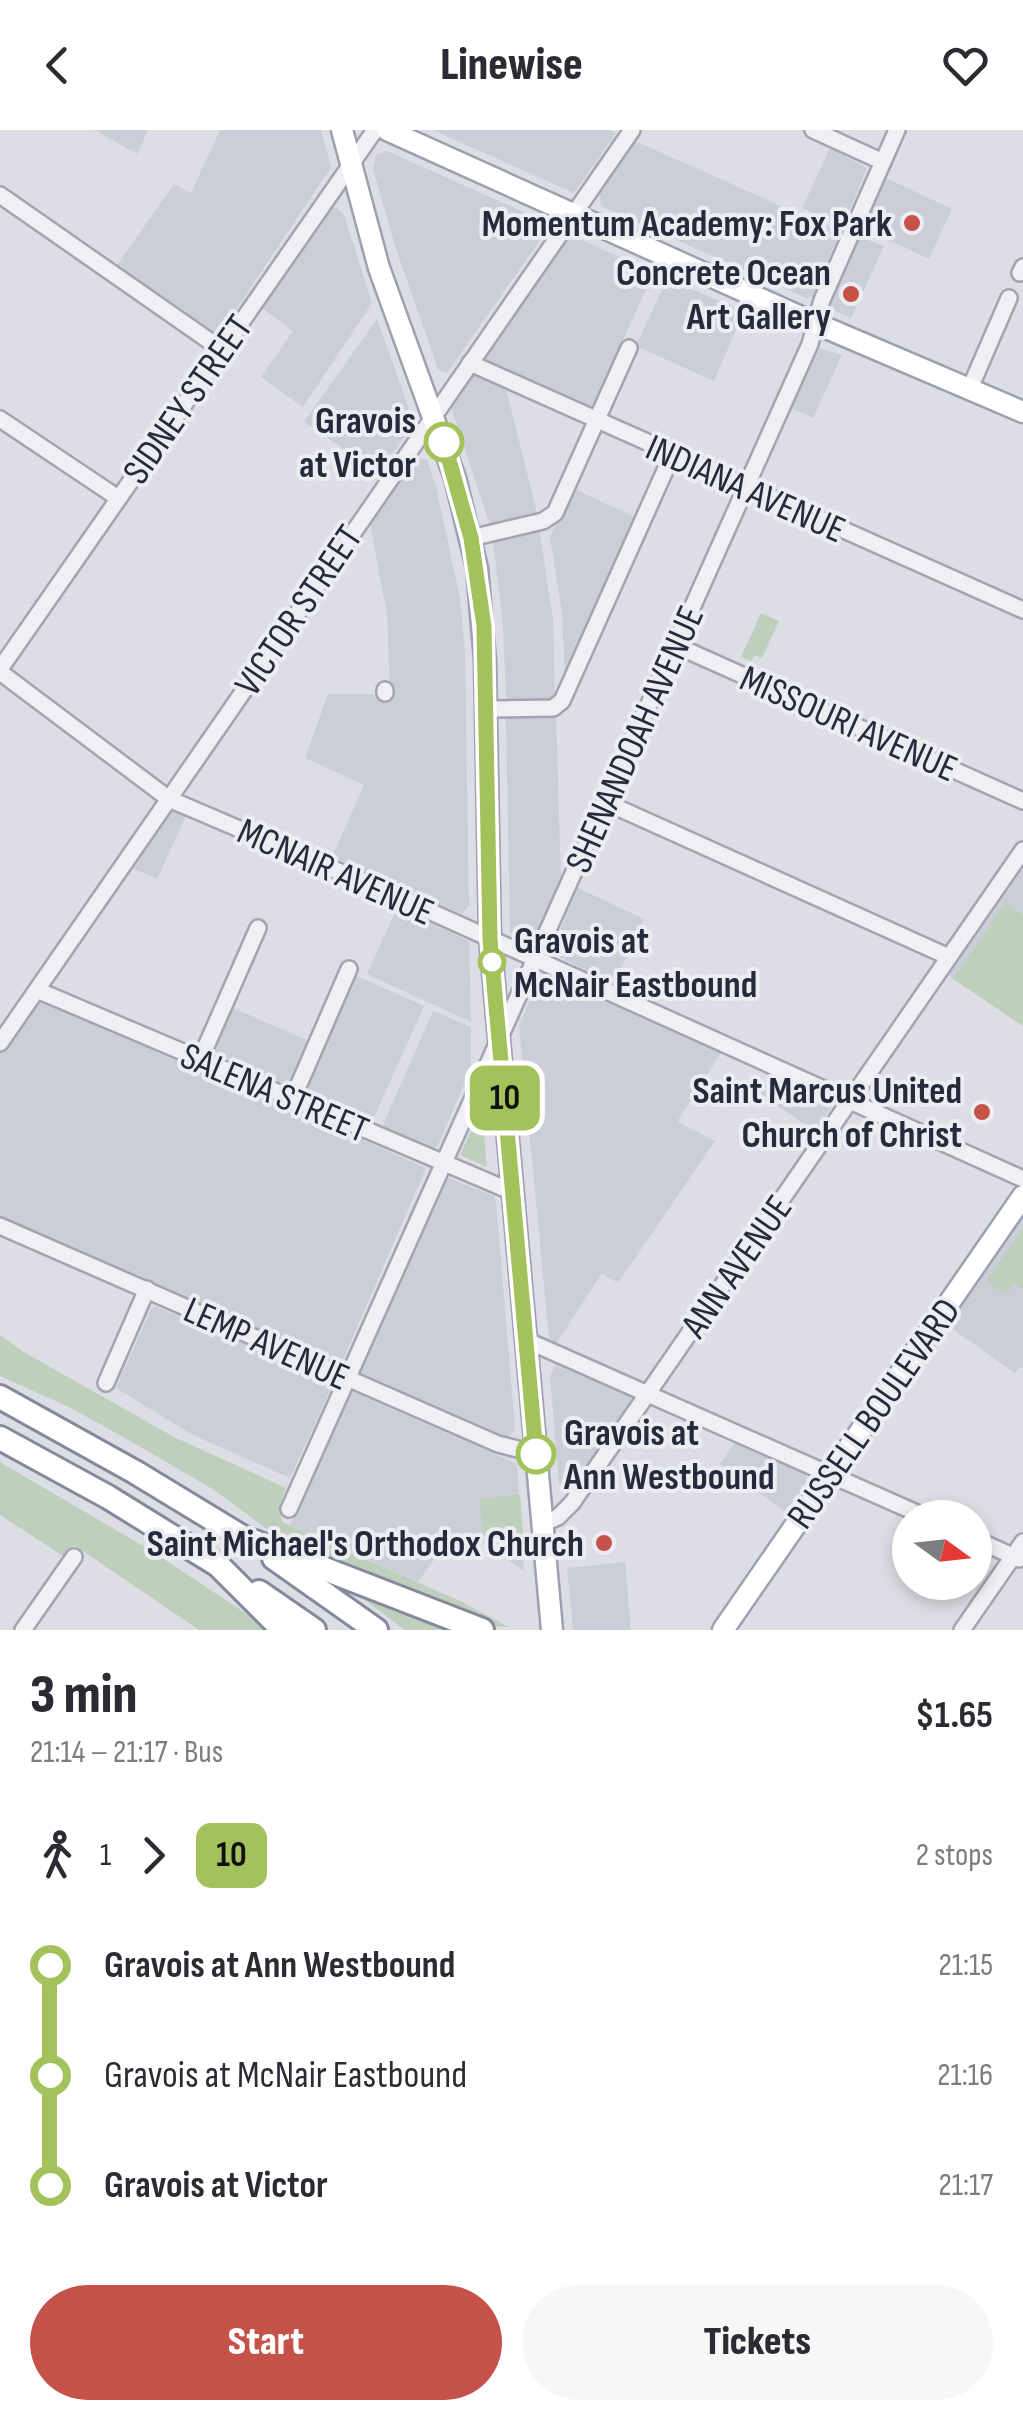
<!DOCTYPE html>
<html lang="en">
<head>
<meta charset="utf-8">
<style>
  :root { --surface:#fff; --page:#f7f7f7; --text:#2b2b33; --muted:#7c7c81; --accent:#c45248 }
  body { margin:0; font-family:"Sofia Sans Condensed",sans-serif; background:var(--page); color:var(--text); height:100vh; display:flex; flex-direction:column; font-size:38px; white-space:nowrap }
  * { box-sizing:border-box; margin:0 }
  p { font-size:32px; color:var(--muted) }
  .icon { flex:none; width:55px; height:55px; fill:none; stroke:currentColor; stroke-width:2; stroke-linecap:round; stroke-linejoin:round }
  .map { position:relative; height:1500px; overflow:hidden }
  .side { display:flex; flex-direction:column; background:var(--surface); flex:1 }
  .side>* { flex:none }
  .badge { padding:0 20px; border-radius:15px; font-size:35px; line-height:65px }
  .needle { width:65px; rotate:105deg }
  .controls { position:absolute; left:892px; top:1370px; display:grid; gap:20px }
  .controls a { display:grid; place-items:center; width:100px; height:100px; border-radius:50%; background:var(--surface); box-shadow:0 5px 15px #0003; font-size:50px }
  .map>.badge { position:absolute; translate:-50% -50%; box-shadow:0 0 0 5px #fff }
  .legs { display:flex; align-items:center; gap:15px; height:110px; padding:0 30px; font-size:32px }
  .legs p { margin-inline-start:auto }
  .summary { display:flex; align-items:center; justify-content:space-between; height:170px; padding:0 30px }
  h1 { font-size:55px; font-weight:800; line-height:75px }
  .button { display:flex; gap:20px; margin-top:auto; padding:20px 30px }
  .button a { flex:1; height:115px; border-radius:60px; background:var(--accent); color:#fff; font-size:40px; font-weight:800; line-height:115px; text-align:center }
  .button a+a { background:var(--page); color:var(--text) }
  ul { padding:0 30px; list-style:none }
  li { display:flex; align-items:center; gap:35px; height:110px; font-size:38px }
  li i { display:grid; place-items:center; width:15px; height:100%; margin:0 12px; background:currentColor }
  li i::after { content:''; width:25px; height:25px; margin:-12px; border:8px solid; border-radius:50%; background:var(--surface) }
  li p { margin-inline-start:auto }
  li:first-child i { background:linear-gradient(#0000 50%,currentColor 0) }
  li:last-child i { background:linear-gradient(currentColor 50%,#0000 0) }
  header { display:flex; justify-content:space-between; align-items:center; height:130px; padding:0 30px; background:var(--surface); font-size:45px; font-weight:800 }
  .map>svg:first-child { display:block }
</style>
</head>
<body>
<header><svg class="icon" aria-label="back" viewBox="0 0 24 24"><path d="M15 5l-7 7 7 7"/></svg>Linewise<svg class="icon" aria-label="heart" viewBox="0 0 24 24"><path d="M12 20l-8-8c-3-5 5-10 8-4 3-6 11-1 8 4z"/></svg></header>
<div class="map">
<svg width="1023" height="1500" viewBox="0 0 1023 1500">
  <rect width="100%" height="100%" fill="#dddee5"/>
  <g fill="#cbcdd7">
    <polygon points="95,0 148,0 137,24"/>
    <polygon points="220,0 321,0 331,37 235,181 229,195 225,200 214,202 117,135 174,54 191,63"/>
    <polygon points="433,0 609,0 616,3 574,63"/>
    <polygon points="635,11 840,102 813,166 806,168 601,76 599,63"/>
    <polygon points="830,18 867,38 843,96 802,78"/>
    <polygon points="387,21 548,93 549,97 447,243 438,239 396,119 373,39 376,25"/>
    <polygon points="886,48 952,79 929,129 863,98"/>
    <polygon points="336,77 344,85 372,173 303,277 261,247 293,201 259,176 328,80"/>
    <polygon points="570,105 654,142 591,280 484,230"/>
    <polygon points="860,107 884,116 851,188 835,181 830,174"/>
    <polygon points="667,149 744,181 714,251 636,216"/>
    <polygon points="377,189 414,293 379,343 304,292"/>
    <polygon points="819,218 842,225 813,288 791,278"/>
    <polygon points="475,242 505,255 538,387 490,395 451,277"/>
    <polygon points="416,327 427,330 436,356 460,468 465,525 469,775 462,784 332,727 364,655 305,628 328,564 390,564 387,485 369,388"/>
    <polygon points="572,358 635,387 565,546 562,483 550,408"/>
    <polygon points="539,398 553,489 555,572 510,573 506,566 503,495 493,412 494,408"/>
    <polygon points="556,582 561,752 533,812 529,814 510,803 506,588 508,585"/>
    <polygon points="168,678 187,684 157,749 128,736"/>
    <polygon points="1023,736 1023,896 948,845"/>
    <polygon points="578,758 644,789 614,854 551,823"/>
    <polygon points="397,778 469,811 471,892 367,844"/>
    <polygon points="542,844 721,923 677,992 715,1011 618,1153 602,1143 556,1214 549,1208 519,895"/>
    <polygon points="357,846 424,876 372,992 312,966 306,958"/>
    <polygon points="42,868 426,1038 342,1232 335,1234 0,1086 0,921 35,871"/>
    <polygon points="233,878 309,911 291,952 283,953 217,924 215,916"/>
    <polygon points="433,881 471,897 471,938 438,1015 433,1018 382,997"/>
    <polygon points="771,946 832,975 816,1002 759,963"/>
    <polygon points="446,1047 494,1066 496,1071 515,1299 509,1307 361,1243 360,1238"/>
    <polygon points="1023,1085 1023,1238 1020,1237 1015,1243 948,1196"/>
    <polygon points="155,1176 328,1250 330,1261 290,1348 191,1304 116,1258 151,1179"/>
    <polygon points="555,1235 628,1264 632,1270 630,1277 568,1360 562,1359 559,1353 550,1247"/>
    <polygon points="353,1262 517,1334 524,1441 481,1411 471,1425 448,1410 418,1452 290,1395 347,1264"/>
    <polygon points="736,1311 806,1343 807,1352 785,1382 720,1334"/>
    <polygon points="625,1432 631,1500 573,1500 567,1438"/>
  </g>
  <g fill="#bfcfbe">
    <polygon points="761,483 779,491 762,528 755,525 751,531 741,527"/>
    <polygon points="1006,772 1023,785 1023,896 953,849"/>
    <polygon points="480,982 482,982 487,1037 460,1025"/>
    <polygon points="1023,1098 1023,1160 1014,1153 1006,1165 986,1151"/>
    <polygon points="0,1205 22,1221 174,1307 286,1358 280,1374 282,1392 460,1471 509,1497 488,1496 287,1414 214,1360 139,1316 71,1278 0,1246"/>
    <polygon points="0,1332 150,1420 271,1500 199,1500 74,1415 63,1426 0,1385"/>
    <polygon points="520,1364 525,1427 522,1430 482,1402 480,1369"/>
    <polygon points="342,1453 469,1500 405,1500"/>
  </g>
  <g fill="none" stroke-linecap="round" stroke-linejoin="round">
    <g stroke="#a3a4af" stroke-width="20">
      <g id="minor">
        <polyline points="813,0 883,32"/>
        <polyline points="0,65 221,219"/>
        <polyline points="1020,143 1023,137"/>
        <polyline points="470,233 1023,480"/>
        <polyline points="970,258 1009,168"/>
        <polyline points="0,289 118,368"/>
        <polyline points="471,408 543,391 555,383 629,218"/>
        <polyline points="675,515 1023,671"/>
        <polyline points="0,539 375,0"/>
        <polyline points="0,542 169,669 387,762 1023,1049"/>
        <polyline points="385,560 385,563"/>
        <polyline points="486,579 553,578 562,571 672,325"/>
        <polyline points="605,672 949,827"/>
        <polyline points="37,860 515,1063"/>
        <polyline points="0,913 632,0"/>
        <polyline points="200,930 258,798"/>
        <polyline points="293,968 349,839"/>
        <polyline points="0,1096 498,1314 537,1324"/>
        <polyline points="528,1211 928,1388"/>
        <polyline points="106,1253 147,1159"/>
        <polyline points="289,1379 810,214 822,170 897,0"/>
        <polyline points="542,1394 558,1387 572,1373 1023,720"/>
        <polyline points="975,1409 1019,1429"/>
        <polyline points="23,1500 74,1427"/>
        <polyline points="962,1500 1023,1412"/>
      </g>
    </g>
    <g stroke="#9da0b0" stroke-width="25">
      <g id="major">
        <polyline points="342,0 379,138 455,348 477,438 485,530 490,809 552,1500"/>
        <polyline points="387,0 803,188 1023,282"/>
        <polyline points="723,1500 1023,1066"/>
      </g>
    </g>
    <g stroke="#85899b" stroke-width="28">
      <g id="highway">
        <polyline points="0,1267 135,1342 242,1407 482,1500"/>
        <polyline points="0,1308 108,1367 218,1435 283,1500"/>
        <polyline points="274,1428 376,1500"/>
        <polyline points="259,1462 314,1500"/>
      </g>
    </g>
    <use href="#minor" stroke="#efeff4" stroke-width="15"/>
    <use href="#major" stroke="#fff" stroke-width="20"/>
    <use href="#highway" stroke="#fff" stroke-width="22"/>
  </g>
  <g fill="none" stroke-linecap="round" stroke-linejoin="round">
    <g stroke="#fff" stroke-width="22">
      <polyline id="line-1" points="444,312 471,408 484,496 490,809 536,1324"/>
    </g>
    <use href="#line-1" stroke="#a3c25b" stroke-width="15"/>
  </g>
  <g fill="#c45248" stroke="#ecedf3" stroke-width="4">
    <circle cx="912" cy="93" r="10"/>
    <circle cx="851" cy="164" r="10"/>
    <circle cx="982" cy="982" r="10"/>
    <circle cx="604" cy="1413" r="10"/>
  </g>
  <g fill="#fff" stroke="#a3c25b" stroke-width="5">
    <circle cx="444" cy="312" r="18"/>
    <circle cx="492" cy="832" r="12"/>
    <circle cx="536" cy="1324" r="18"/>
  </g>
  <g text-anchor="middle" stroke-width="8" stroke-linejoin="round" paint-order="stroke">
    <g font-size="38" font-weight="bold" fill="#272a3b" stroke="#ecedf3" text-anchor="end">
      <text x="892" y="106">Momentum Academy: Fox Park</text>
      <text x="831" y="155">Concrete Ocean<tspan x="831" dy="44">Art Gallery</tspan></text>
      <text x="962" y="973">Saint Marcus United<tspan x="962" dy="44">Church of Christ</tspan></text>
      <text x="584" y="1426">Saint Michael's Orthodox Church</text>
    </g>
    <g font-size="38" fill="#272a3b" stroke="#ecedf3">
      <text transform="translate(187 269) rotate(-55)" y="13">SIDNEY STREET</text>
      <text transform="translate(746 358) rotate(24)" y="13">INDIANA AVENUE</text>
      <text transform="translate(298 480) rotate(-56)" y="13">VICTOR STREET</text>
      <text transform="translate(849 593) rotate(24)" y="13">MISSOURI AVENUE</text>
      <text transform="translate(634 609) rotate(-66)" y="13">SHENANDOAH AVENUE</text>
      <text transform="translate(336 741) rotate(24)" y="13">MCNAIR AVENUE</text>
      <text transform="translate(275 962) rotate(23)" y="13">SALENA STREET</text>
      <text transform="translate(736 1136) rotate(-55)" y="13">ANN AVENUE</text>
      <text transform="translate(267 1213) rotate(24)" y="13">LEMP AVENUE</text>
      <text transform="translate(873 1283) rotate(-55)" y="13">RUSSELL BOULEVARD</text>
    </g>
    <g font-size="38" font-weight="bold" fill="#272a3b" stroke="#ecedf3" text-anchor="start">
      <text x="416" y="303" text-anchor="end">Gravois<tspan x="416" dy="44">at Victor</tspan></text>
      <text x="514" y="823">Gravois at<tspan x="514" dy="44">McNair Eastbound</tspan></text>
      <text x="564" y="1315">Gravois at<tspan x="564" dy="44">Ann Westbound</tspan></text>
    </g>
  </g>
</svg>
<div class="controls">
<a><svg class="needle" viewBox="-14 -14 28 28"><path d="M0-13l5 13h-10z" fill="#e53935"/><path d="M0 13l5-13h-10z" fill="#7c7c81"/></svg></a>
</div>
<b class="badge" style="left:505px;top:968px;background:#a3c25b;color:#111">10</b>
</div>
<section class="side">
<div class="summary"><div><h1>3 min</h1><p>21:14 – 21:17 · Bus</p></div><b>$1.65</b></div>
<div class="legs"><svg class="icon" aria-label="walk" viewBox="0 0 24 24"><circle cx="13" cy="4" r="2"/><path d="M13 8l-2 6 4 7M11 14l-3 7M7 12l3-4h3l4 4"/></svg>1<svg class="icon" aria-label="forward" viewBox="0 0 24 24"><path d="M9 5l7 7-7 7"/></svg><b class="badge" style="background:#a3c25b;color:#111">10</b><p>2 stops</p></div>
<ul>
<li><i style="color:#a3c25b"></i><b>Gravois at Ann Westbound</b><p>21:15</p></li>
<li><i style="color:#a3c25b"></i><span>Gravois at McNair Eastbound</span><p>21:16</p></li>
<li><i style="color:#a3c25b"></i><b>Gravois at Victor</b><p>21:17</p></li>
</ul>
<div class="button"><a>Start</a><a>Tickets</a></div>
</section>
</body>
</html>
